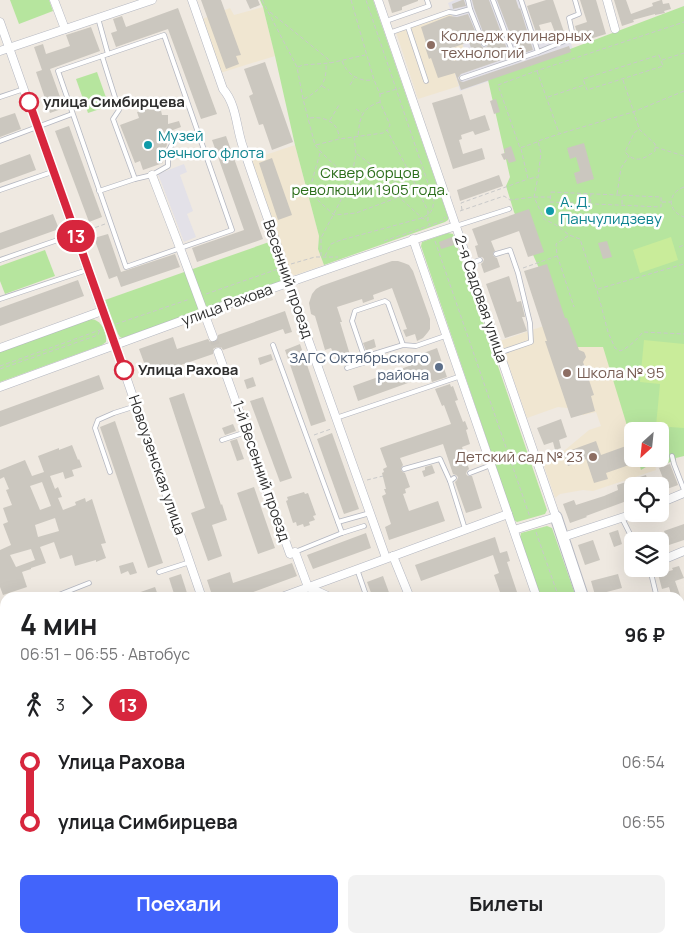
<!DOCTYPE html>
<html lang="ru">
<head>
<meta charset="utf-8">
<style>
  :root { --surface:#fff; --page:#f2f2f2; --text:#202124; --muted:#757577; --accent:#4264fb }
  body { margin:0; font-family:Manrope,sans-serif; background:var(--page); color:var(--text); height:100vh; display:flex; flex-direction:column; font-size:19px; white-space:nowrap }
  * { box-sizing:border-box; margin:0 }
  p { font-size:16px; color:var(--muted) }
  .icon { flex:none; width:28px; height:28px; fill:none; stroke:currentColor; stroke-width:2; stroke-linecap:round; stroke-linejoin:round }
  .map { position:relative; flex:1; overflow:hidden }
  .sheet { position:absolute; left:0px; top:592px; width:685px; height:351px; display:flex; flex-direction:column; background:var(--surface); border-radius:15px 15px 0 0; box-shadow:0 5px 20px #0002 }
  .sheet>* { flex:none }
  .badge { padding:0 10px; border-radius:16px; font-size:18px; line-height:32px }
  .needle { width:32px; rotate:207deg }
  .buttons { position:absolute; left:624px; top:422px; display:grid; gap:10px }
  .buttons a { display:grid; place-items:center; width:45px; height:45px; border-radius:8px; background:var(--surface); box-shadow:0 5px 20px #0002; font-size:25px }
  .map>.badge { position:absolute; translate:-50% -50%; box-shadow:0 0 0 2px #fff }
  .legs { display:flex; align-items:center; gap:8px; height:55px; padding:0 20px; font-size:16px }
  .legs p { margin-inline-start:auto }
  .overview { display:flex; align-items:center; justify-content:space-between; height:85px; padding:0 20px }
  h1 { font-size:28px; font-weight:700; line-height:38px }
  .cta { display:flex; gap:10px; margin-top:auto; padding:10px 20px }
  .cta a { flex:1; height:58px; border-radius:8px; background:var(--accent); color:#fff; font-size:20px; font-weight:700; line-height:58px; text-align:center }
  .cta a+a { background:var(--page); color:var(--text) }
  ul { padding:0 20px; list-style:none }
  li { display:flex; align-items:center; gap:18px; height:60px; font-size:19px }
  li i { display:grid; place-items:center; width:8px; height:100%; margin:0 6px; background:currentColor }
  li i::after { content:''; width:12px; height:12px; margin:-6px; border:4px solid; border-radius:50%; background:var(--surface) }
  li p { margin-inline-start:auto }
  li:first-child i { background:linear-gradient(#0000 50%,currentColor 0) }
  li:last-child i { background:linear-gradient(currentColor 50%,#0000 0) }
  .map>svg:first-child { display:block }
</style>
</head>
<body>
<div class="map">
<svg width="684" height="943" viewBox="0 0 684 943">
  <rect width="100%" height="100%" fill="#efe9e1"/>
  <g fill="#e3e1e8">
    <polygon points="455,0 524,0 539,44 568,35 574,52 460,91 455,74 467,57 448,3"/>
    <polygon points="184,164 187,172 180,175 193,211 187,214 196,237 184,242 158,174"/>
  </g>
  <g fill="#f0e6d1">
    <polygon points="263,7 275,56 220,73 202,19 230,8 234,15"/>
    <polygon points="451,13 467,57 467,71 455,74 459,86 418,99 396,32"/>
    <polygon points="295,145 319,236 318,249 324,265 295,275 292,275 289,272 250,160"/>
    <polygon points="599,307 632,431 632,459 654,459 656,470 593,491 583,490 560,494 555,498 542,460 559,455 589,430 601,426 596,412 583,415 580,405 567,408 558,407 527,418 500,341"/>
  </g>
  <g fill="#f5dfe0">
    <polygon points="5,703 5,866 0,852 0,704"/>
    <polygon points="30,939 112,939 100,943 32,943"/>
  </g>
  <g fill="#b6e59e">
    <polygon points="10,0 49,0 53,11 19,24"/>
    <polygon points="260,0 373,0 448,217 448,220 445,222 324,265 318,249 319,236 295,145 275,56 263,7"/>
    <polygon points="684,6 684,456 676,458 676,460 656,467 654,462 641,470 638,459 660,459 660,431 632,431 632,442 603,347 574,347 514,212 506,186 510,177 488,80"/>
    <polygon points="97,72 109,106 88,113 76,79"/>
    <polygon points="448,233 453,234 547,510 545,514 517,522 514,520 421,246 422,242"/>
    <polygon points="272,241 284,275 283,279 279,282 122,338 120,337 118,334 105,300"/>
    <polygon points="45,250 55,276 5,294 0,281 0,266"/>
    <path d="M90,319C101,319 107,332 106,342L102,345L0,382V352Z"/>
    <polygon points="547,526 552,528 576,597 541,597 520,538 521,533"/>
    <polygon points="680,893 684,904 684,943 660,943 659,939 680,939"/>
  </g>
  <g fill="#c9ec9a">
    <polygon points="671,237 678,260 640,273 633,250"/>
    <polygon points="644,340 684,344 684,428 656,426 660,384 640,382"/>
  </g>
  <g fill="#cbc7bf" fill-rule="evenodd">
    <polygon points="201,0 221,0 241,55 236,56 239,64 226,69"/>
    <polygon points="246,0 258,0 260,5 250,9"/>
    <polygon points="388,0 418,0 418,1 402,7 402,10 392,13"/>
    <polygon points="462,0 464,0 466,6 453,9 452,4"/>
    <path d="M472,0H489L510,57L461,74L458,78L460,81L463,82L569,46L571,52L461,90L455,73L438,78L431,58L429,59L425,47L427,46L421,27L449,16L457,17L468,14L481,45L483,48L486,47L488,45L487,43L474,8ZM469,42L473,54L454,61L449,49Z"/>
    <polygon points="497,0 516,0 519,9 520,8 533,50 518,55"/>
    <polygon points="546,0 553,0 564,32 556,35 551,22 539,25 543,36 538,38 527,6"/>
    <polygon points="580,0 596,0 606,34 580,42 575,26 587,22"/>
    <polygon points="614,0 626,0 631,14 653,6 652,3 661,0 662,0 663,4 669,3 671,9 664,11 665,13 655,15 655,14 633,20 634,22 622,26"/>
    <polygon points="178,8 217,114 201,119 168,29 116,47 111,33 117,31 113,19 122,16 126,27"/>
    <polygon points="91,27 100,51 50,69 64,108 50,113 36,72 42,70 34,47 43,44 46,54 70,46 66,35"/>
    <polygon points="265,62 293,142 272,150 263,124 259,125 249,96 253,94 244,69"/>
    <polygon points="462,94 470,120 485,115 490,130 475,135 473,131 461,135 462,139 459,140 463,154 482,148 485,159 453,169 432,103"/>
    <polygon points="496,99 500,112 494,114 490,101"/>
    <polygon points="160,106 162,115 168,115 168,124 179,121 181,127 165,133 165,135 164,135 167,145 166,147 164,148 164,153 160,155 163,163 143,170 140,161 135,163 120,125 139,118 137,112"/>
    <polygon points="15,113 21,129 0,137 0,118"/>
    <polygon points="69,126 102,217 89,222 55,131"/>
    <polygon points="226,136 263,239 197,262 192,248 244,230 212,140"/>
    <polygon points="584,143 594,179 577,184 574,173 580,171 576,157 570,159 567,148"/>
    <polygon points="511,146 516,161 509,163 507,159 504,160 501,154 505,153 504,149"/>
    <polygon points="30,154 36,170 0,183 0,165"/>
    <polygon points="272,158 292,215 278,220 259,163"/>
    <polygon points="499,175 503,186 460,201 457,190"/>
    <polygon points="529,209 544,252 528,257 519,231 491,241 495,251 493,253 493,255 495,257 497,258 500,267 484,273 481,264 483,262 484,259 482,257 478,257 475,246 478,245 472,229"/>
    <polygon points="53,214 59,229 0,250 0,233"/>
    <polygon points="108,234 121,272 175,254 180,267 121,287 117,276 109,279 94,238"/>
    <polygon points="452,237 454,245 441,249 439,242"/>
    <polygon points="607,241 612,257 603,259 598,243"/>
    <polygon points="392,261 398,261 404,263 409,265 413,271 430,319 430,329 428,332 423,338 417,341 415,334 406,337 403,330 407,329 392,288 373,295 374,299 363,303 362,299 337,307 342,322 340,322 351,358 340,362 336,359 331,348 325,350 315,316 311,314 309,303 312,294 316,289 321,286"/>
    <polygon points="547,264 565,318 567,318 579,350 584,352 585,354 586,357 583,362 594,395 591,396 595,411 571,418 545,341 547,341 524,271"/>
    <polygon points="509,276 517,302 521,301 525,317 522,317 527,331 505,338 486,284"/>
    <polygon points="78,280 84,296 0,326 0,308"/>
    <polygon points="285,311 292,332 285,334 283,329 223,350 221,347 217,347 213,349 213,354 149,376 139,349 173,337 177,349 208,339 210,342 214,342 218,340 218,335"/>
    <polygon points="374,339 376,347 366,351 363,343"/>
    <polygon points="300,344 326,421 311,426 285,350"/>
    <polygon points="437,348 447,377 432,382 430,375 358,401 353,386 423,361 421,354"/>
    <polygon points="271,354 273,360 260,365 258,358"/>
    <polygon points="99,375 104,389 0,427 0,411"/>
    <polygon points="253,377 256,386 247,389 244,380"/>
    <polygon points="450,384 451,387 453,386 458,400 455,401 463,422 465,421 468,429 466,430 470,444 462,447 469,469 467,471 466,474 468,476 472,476 482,508 466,513 455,482 457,480 458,477 456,475 453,474 443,444 400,458 403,465 401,468 401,470 403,472 405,473 410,487 405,489 406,493 403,494 409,511 438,501 445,521 389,540 385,527 391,524 382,496 386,494 384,489 386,489 382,473 384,472 383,469 387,467 380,448 451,424 444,405 442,406 435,389"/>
    <polygon points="184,393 221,505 222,504 227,520 212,525 222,556 208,561 191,513 205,508 169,398"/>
    <polygon points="263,397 292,478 280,482 250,401"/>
    <polygon points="561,419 567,437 559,440 561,448 555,450 553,442 544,445 537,428"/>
    <polygon points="115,421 163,563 148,568 100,427"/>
    <polygon points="233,424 236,431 225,435 222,428"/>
    <polygon points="332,433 359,509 344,514 317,439"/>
    <polygon points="237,439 244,459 237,461 230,441"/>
    <polygon points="596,441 601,455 626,446 632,464 606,473 608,479 594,483 586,459 568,466 563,453"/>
    <path d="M72,445L78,460L79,459L82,467L72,470L74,476L65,479L63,472L50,476L55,489L58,487L62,497L58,498L63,510L76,505L75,502L85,498L86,502L92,499L106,543L101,544L106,558L96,562V560L75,566L72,555L60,559L54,542L40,547L46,563L31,568V569L22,572L27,587L3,595L0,587V550L11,545L3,524L8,522L3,508L12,505L6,490L9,489L4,477L0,479V470L25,460L32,476L44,472L38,456L59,448V450ZM42,482L51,506L40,510L30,486ZM55,518L59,531L38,537L35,525ZM31,549L35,560L16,567L10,555Z"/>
    <polygon points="670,464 678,485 667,489 667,487 660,490 660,486 640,486 640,485 642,484 640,477 646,475 648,482 663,478 659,468"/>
    <polygon points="432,465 435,473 424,477 422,471 425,470 425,467"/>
    <polygon points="632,480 632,499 586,516 587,517 570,523 563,504 574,500 576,505 604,496 618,490 617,485"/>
    <polygon points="254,487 275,548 258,554 237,493"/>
    <polygon points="304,492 305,494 308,493 316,515 313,516 315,520 309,522 310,525 304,527 303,524 297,526 296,522 293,523 286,501 288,500 287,497"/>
    <polygon points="684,524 684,540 669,545 664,531"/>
    <polygon points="618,530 622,544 614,547 609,533"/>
    <polygon points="366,533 371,548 313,569 307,555"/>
    <polygon points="495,537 500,553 507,551 510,561 507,562 519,598 502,598 494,575 499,573 493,555 421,581 415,565"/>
    <polygon points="593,540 600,560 585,565 578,545"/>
    <polygon points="133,562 137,573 130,575 128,571 121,574 119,566"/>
    <polygon points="292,563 297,576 237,598 213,598 207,580 230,572 233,583"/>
    <polygon points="679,566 684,578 675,581 681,598 672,598 669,587 662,589 658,574 673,570 672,568"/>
    <polygon points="181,574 187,593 175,597 169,578"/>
    <polygon points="618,574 622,588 595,595 591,581"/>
    <polygon points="383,576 391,598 373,598 367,582"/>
    <polygon points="155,587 159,598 129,598 129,596"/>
  </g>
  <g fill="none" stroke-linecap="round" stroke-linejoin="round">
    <polyline stroke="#c8c4bd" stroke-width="8" stroke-dasharray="8 4" stroke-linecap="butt" points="213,337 218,352"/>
    <g stroke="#b4b7c1" stroke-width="5.5">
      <g id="lane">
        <polyline points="493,0 515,59"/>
        <polyline points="521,0 538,52"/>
        <polyline points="470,9 484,44"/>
        <polyline points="98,18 108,54"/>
        <polyline points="386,21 429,6 427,0"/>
        <polyline points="408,27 426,81"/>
        <polyline points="389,33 449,12 456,13 470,9 468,0"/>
        <polygon points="164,35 232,230 126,267 58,71"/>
        <polyline points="102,56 119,110 113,119 135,179"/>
        <polyline points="462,78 538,52 567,40 573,36 569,18 579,14 575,0"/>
        <polyline points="0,97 24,89"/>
        <polyline points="0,141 72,114"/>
        <polyline points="0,190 52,172"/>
        <polyline points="99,191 135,179 152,175 168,166 168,152 174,140"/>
        <polyline points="456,226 509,209"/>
        <polyline points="496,254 510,250 518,273 530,323 531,342 499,353"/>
        <polyline points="0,260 75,234"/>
        <polyline points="469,264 480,260"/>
        <polyline points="0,299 87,270"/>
        <polyline points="273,345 342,533"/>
        <polyline points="364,357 403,345 416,346 445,336"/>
        <polyline points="347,368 366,362 352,321 355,311 385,301 388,303 403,345"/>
        <polyline points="336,418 461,376"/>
        <polyline points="222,440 246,432"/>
        <polyline points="672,456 674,464 684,490"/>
        <polyline points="404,469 440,459 450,481 454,478"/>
        <polyline points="110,472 95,428 98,420 114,413 136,406"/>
        <polyline points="470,473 491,465"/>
        <polyline points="450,481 465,529"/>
        <polyline points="622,518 631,536 637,539 638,541"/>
        <polyline points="338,522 370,513"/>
        <polyline points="295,552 342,533 364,526"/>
        <polyline points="357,569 367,598"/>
        <polyline points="650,569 657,598"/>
        <polyline points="159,572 190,562"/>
        <polyline points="51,598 89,583"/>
        <polyline points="0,617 5,615"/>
        <polyline points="0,890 5,889"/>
        <polyline points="481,939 482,943"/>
        <polyline points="556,941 556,943"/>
        <polyline points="596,941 596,943"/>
      </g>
    </g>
    <g stroke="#b4b7c1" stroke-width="9">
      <g id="street">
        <polyline points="54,0 65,29"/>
        <path d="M192,0L223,89C237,105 236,128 243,147C257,190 273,232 287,275L288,283L386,558"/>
        <polyline points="378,0 556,517 514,530"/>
        <polyline points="607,0 615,29"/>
        <polyline points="0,22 102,311 109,327 202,598"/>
        <polyline points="0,51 152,0"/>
        <polyline points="152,175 180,248 213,337"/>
        <polyline points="413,239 537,598"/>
        <polyline points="0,348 102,311"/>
        <polyline points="218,352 290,554 295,552 308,587 332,598"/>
        <path d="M0,387C70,361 141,336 211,310C293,281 374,252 456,226"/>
        <polyline points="660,503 684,493"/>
        <polyline points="563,537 633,514"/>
        <polyline points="393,556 410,598"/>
        <polyline points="660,561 684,551"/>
        <polyline points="279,598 508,514"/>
        <polyline points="680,611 684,610"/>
        <polyline points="680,682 684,680"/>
        <polyline points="0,698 5,697"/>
        <polyline points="680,732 684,730"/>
        <polyline points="0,869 5,883"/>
        <polyline points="24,939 26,943"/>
        <polyline points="203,939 204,943"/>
        <polyline points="322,939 324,943"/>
        <polyline points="655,939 656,943"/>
        <polyline points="237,942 247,939"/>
        <polyline points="115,943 128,939"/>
      </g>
    </g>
    <g stroke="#b4b7c1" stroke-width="13">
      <g id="secondary">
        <polyline points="556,517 583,598"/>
        <polyline points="680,881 684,892"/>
      </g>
    </g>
    <g stroke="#c9c9c9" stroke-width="1" stroke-dasharray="4 2.5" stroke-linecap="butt">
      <polyline points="262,0 297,67 303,99 315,145 321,152 351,181"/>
      <polyline points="351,0 374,80 380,94 380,102 390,125 387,130 408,170 428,211 428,221 430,226"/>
      <polyline points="270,12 328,59 330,63"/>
      <polygon points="659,55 663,66 587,90 583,79"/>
      <polyline points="662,60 684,53"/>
      <path d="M342,61C347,74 358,82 373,80"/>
      <polyline points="298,67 303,65 330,63 365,55"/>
      <polyline points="537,71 559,133"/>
      <polyline points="623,80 639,128"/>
      <polyline points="350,85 354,78"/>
      <polyline points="322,86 329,90"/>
      <path d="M684,91L633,112L559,134L538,141L541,153L538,177L534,197L544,219L558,226L569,235L580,239L597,290L608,332L615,348L620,351C630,347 636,340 643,332L684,334"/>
      <polyline points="380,94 400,88"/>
      <polyline points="548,97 584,85"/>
      <path d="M304,99C320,90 327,84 326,64"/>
      <polyline points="356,109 362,113"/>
      <path d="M310,118C324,116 339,122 339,138"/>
      <polyline points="330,120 339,105"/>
      <path d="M639,129L655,144V151C644,159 636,164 625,152L634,133Z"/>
      <path d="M358,135C360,118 361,108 380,102"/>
      <polyline points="537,142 520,148 498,85 536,71 684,22"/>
      <polyline points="316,145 339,139 383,133 387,130"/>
      <polyline points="655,147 684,156"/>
      <polyline points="521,149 528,179 537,177"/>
      <polyline points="320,153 309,192 334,215 356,213 399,197"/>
      <polyline points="357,154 401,187"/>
      <polyline points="408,170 401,187 399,197 422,218 428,221"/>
      <path d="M684,187C667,193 667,211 684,217"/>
      <polygon points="551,192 661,197 661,207 550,202"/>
      <polyline points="617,194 621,168 629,156"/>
      <polyline points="662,202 671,202"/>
      <polyline points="590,203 591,194"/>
      <polyline points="622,204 622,196"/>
      <polyline points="462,210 461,203 528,179"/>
      <polyline points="460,211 504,196 510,200 534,197 551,197"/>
      <polyline points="83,232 105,224"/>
      <polyline points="568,236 556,244 557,255 574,307"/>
      <polyline points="384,241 443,221 445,217"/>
      <polyline points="435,241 530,517"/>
      <polyline points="679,247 684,245"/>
      <polyline points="321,256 321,238 351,181 356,153 354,137"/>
      <path d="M325,256L331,244L338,241L422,218C432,213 432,211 434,201L366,0"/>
      <polyline points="291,264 315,257 338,257"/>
      <polyline points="523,268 557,256"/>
      <polyline points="598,289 684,264"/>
      <polyline points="206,294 278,269"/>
      <polyline points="116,324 190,299"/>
      <polyline points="0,366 100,330"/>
      <polyline points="0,369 98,335 100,330"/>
      <polyline points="314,435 331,429"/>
      <polyline points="367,480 383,476"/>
      <polyline points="536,532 559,598"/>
      <polyline points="678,939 680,943"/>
    </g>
    <use href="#lane" stroke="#fff" stroke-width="4"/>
    <use href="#street" stroke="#fff" stroke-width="8"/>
    <use href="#secondary" stroke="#fff" stroke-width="11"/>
  </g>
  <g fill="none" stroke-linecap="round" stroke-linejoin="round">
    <g stroke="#fff" stroke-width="11">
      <polyline id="line-1" points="29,102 124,370"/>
    </g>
    <use href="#line-1" stroke="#d7263d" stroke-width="8"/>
  </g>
  <g fill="#8d6e63" stroke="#fff" stroke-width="2">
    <circle cx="431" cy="45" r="5"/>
    <circle cx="567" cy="373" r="5"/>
    <circle cx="593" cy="457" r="5"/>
  </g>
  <g fill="#fff" stroke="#d7263d" stroke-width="2.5">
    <circle cx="29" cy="102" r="9"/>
    <circle cx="124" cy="370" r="9"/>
  </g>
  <g fill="#0f9aa8" stroke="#fff" stroke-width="2">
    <circle cx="148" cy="145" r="5"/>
    <circle cx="550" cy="211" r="5"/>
  </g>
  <circle fill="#5c6f8a" stroke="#fff" stroke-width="2" cx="439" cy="367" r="5"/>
  <g text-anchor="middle" stroke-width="5" stroke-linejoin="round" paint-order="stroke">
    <g font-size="15" fill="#785e54" stroke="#fff" text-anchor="start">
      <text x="441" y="41">Колледж кулинарных<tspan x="441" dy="17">технологий</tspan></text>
      <text x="577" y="378">Школа № 95</text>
      <text x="583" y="462" text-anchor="end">Детский сад № 23</text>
    </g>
    <g font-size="15" font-weight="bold" fill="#2e2e2e" stroke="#fff" text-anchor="start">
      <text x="43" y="107">улица Симбирцева</text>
      <text x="138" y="375">Улица Рахова</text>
    </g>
    <g font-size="15" fill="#0d838f" stroke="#fff" text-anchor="start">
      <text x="158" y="141">Музей<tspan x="158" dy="17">речного флота</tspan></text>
      <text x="560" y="207">А. Д.<tspan x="560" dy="17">Панчулидзеву</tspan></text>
    </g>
    <g font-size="15" fill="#2c6e1b" stroke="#fff">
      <text x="370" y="178">Сквер борцов<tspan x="370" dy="17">революции 1905 года.</tspan></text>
    </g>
    <g font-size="15" fill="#2e2e2e" stroke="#fff">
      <text transform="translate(288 279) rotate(71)" y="5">Весенний проезд</text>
      <text transform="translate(481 299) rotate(71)" y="5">2-я Садовая улица</text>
      <text transform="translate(227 305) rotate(-20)" y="5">улица Рахова</text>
      <text transform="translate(157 465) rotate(71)" y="5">Новоузенская улица</text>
      <text transform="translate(261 471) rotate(71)" y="5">1-й Весенний проезд</text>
    </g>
    <g font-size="15" fill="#4e5e75" stroke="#fff" text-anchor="end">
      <text x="429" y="363">ЗАГС Октябрьского<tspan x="429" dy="17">района</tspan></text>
    </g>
  </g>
</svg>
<div class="buttons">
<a><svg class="needle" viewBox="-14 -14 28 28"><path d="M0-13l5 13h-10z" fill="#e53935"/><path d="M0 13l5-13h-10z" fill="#757577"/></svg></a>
<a><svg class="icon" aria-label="locate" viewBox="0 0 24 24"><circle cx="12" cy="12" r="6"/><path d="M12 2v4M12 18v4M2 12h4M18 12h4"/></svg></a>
<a><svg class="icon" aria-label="layers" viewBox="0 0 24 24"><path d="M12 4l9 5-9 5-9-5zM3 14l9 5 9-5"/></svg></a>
</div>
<b class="badge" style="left:76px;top:236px;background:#d7263d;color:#fff">13</b>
<section class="sheet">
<div class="overview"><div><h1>4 мин</h1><p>06:51 – 06:55 · Автобус</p></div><b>96 ₽</b></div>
<div class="legs"><svg class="icon" aria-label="walk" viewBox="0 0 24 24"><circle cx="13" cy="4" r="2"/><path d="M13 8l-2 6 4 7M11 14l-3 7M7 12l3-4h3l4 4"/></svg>3<svg class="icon" aria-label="forward" viewBox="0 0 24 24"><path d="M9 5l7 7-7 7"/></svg><b class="badge" style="background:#d7263d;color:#fff">13</b></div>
<ul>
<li><i style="color:#d7263d"></i><b>Улица Рахова</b><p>06:54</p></li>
<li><i style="color:#d7263d"></i><b>улица Симбирцева</b><p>06:55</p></li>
</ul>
<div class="cta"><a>Поехали</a><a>Билеты</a></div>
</section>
</div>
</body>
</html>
